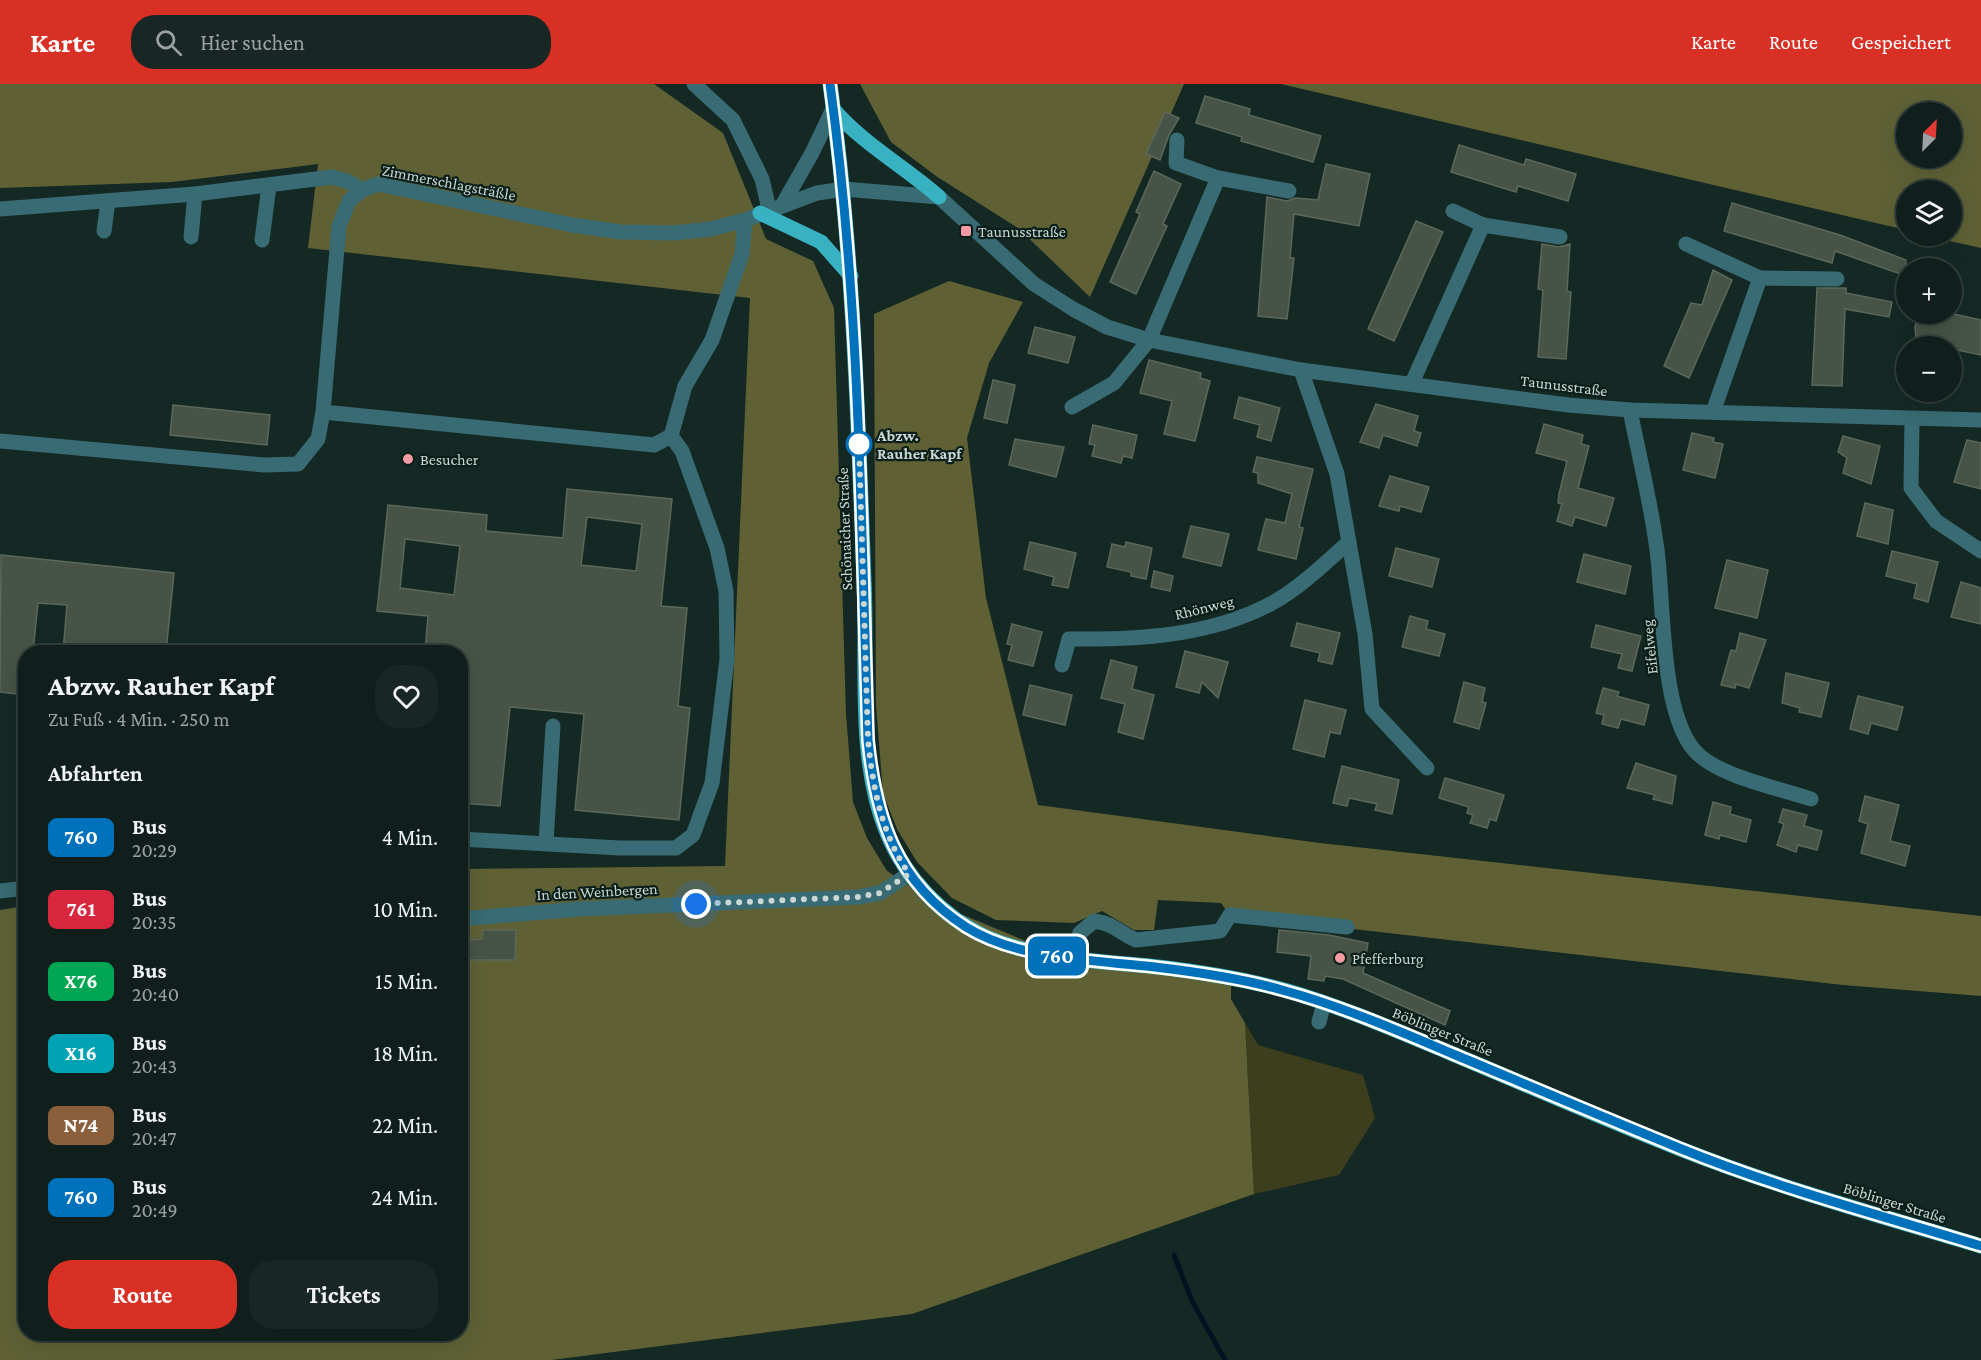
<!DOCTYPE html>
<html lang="de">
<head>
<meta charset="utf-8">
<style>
  :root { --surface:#101f1b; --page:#192724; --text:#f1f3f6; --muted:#9ca2a3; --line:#303d3a; --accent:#d93025 }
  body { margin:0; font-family:"Crimson Pro",serif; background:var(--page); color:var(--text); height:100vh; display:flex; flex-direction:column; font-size:22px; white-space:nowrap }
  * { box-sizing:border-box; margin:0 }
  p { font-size:20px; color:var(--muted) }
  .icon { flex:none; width:33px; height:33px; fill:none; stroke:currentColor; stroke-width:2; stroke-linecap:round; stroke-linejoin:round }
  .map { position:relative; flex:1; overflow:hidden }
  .sheet { position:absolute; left:18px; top:561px; width:450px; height:696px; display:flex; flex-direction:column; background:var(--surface); border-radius:24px; box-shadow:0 6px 24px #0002,0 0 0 2px var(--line) }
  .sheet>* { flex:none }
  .badge { padding:0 12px; border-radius:9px; font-size:21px; line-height:39px }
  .needle { width:39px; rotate:24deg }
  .fabs { position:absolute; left:1896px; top:18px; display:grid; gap:12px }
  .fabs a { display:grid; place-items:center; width:66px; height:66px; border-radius:50%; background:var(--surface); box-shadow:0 6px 24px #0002,0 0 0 2px var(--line); font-size:30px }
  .you { position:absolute; width:30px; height:30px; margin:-15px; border:4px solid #fff; border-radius:50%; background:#1a73e8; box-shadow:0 0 0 9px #1a73e833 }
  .map>.badge { position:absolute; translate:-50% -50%; box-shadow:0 0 0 3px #fff }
  h2 { padding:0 30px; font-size:22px; line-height:54px }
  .round { display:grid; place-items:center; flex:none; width:63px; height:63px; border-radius:24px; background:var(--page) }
  .headline { display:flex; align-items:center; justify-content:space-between; height:102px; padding:0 30px }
  h1 { font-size:28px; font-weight:700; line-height:45px }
  .action { display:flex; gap:12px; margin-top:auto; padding:12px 30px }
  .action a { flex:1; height:69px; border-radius:24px; background:var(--accent); color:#fff; font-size:24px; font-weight:700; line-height:69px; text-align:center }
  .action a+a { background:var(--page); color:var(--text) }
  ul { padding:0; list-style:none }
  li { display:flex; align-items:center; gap:18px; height:72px; padding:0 30px }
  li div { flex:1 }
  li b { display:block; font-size:22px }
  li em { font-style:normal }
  li .badge { min-width:66px; font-weight:700; text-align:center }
  header { display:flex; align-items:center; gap:36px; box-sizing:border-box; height:84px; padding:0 30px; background:var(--accent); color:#fff }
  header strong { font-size:28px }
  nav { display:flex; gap:33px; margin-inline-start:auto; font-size:21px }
  .search { width:420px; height:54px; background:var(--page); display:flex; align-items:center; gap:15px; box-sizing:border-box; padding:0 21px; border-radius:24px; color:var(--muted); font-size:22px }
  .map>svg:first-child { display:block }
</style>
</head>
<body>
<header>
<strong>Karte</strong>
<div class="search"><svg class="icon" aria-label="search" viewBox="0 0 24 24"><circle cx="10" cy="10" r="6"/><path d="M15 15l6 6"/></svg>Hier suchen</div>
<nav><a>Karte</a><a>Route</a><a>Gespeichert</a></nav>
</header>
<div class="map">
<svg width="1981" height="1276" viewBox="0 0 1981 1276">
  <rect width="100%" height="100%" fill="#152924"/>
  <polygon fill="#3d3e1d" points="1245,939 1258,961 1363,991 1375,1034 1339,1091 1254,1110"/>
  <g fill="#5f6135" fill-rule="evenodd">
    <polygon points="0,0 654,0 723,49 766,155 813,177 834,224 846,630 853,718 867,754 887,787 939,821 1069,875 1231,894 1231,915 1245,939 1254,1110 912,1230 551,1276 0,1276 0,826 25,822 26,1250 460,1250 461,785 725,782 750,214 308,164 318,80 172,98 0,104"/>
    <polygon points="860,0 1184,0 1090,213 1018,144 936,92 891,58"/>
    <path d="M1281,0H1981V164L1928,152H1952V106H1906V146ZM1906,28H1952V74H1906Z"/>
    <polygon points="949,197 1023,218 989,279 967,354 986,514 1038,721 1320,759 1981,832 1981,912 1843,901 1230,831 1221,819 1158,816 1154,846 1134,846 1102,827 1074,839 996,836 952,814 917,778 897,745 883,709 876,621 874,230"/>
  </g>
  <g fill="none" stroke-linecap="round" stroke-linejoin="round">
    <polyline stroke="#011321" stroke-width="5" points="1174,1171 1192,1217 1225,1276"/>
  </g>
  <g fill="#465346" stroke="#5b685a" stroke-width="1.5" fill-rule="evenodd">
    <polygon points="1205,12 1250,25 1249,31 1321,52 1313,78 1241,57 1242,53 1196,39"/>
    <polygon points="1165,28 1179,34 1169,51 1160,76 1146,70"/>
    <polygon points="1459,61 1524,81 1526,75 1576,90 1568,117 1518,102 1516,108 1451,88"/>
    <polygon points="1326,80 1370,90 1359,142 1294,130 1290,174 1294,174 1287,235 1258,232 1267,113 1287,117 1296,114 1318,116"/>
    <polygon points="1154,87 1181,100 1163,140 1167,142 1136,210 1110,198 1140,130 1136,128"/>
    <polygon points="1732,119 1840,151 1906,176 1906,192 1835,167 1832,179 1724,147"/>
    <polygon points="1416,137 1443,148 1394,257 1368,245"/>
    <polygon points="1542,160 1559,163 1570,160 1567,207 1571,208 1566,275 1538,273 1543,206 1538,205"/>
    <polygon points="1713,186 1732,196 1689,294 1664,282 1691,219 1702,221"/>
    <polygon points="1817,204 1846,204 1846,209 1892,218 1889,233 1845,225 1842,302 1812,301"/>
    <polygon points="1920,230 1954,230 1981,236 1981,271 1952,265 1952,262 1928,262 1928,259 1916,255 1915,242"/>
    <polygon points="1035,243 1075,253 1068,279 1028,269"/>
    <polygon points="1149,276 1201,289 1200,294 1210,297 1195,357 1164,350 1172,317 1140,309"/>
    <polygon points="993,296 1015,301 1007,339 984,334"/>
    <polygon points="1239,313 1280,324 1271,357 1257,353 1260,341 1234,334"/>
    <polygon points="1376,320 1418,332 1414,347 1421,349 1417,362 1383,351 1379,364 1360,358"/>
    <polygon points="173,321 270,331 267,361 170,351"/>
    <polygon points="1544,340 1583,351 1581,360 1589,362 1578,404 1614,414 1606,442 1575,433 1572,442 1557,437 1562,420 1558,419 1559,410 1567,377 1536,369"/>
    <polygon points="1093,341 1137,351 1132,374 1123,372 1121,379 1092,372 1095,361 1089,360"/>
    <polygon points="1692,349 1714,354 1713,358 1723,360 1715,394 1683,386"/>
    <polygon points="1843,352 1880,362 1871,400 1843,389 1847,374 1838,368"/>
    <polygon points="1015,355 1064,363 1056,393 1009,381"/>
    <polygon points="1967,356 1981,359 1981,405 1954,398"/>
    <polygon points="1257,373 1313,385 1299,443 1303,444 1296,475 1258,466 1266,435 1285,439 1292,410 1258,399 1258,389 1253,388"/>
    <polygon points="1390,392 1429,403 1421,428 1400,422 1399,427 1379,422"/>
    <path d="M567,405L672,415L661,522L687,524L678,622L690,624L679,736L575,726L584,630L510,623L500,722L460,719V568H425L428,532L377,527L388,421L487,431L486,447L563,454ZM587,433L642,440L636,487L581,481ZM405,455L460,462L454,511L400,504Z"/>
    <polygon points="1865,419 1893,426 1888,460 1857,452"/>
    <polygon points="1191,442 1229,450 1221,482 1183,473"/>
    <polygon points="1030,458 1076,469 1068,504 1052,501 1054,493 1024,485"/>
    <polygon points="1126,458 1152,464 1146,495 1131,492 1131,488 1107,483 1112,460 1125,463"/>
    <polygon points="1396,464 1439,475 1432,503 1389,492"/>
    <polygon points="1892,467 1938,478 1928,518 1914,514 1917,500 1886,492"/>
    <polygon points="1584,470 1631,482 1625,510 1577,498"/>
    <polygon points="1,471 174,489 166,568 63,568 67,521 38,519 33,568 26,568 26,611 0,608"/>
    <polygon points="1727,476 1768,486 1757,534 1715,524"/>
    <polygon points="1154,487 1173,492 1170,507 1151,503"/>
    <polygon points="1961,498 1981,504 1981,540 1951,533"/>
    <polygon points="1410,532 1428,537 1426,545 1445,550 1439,572 1402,563"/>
    <polygon points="1297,539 1340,549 1332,580 1318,577 1320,569 1291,562"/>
    <polygon points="1012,540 1042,548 1033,582 1008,576 1012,561 1007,560"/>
    <polygon points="1596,541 1641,552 1632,587 1618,584 1622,570 1591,563"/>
    <polygon points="1740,549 1766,556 1749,604 1736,600 1735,604 1721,601 1731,566 1736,567"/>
    <polygon points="1185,567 1228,578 1218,614 1202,598 1199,609 1176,603"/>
    <polygon points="1111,576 1137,583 1132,605 1154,611 1143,655 1118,648 1125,620 1101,614"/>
    <polygon points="1786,589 1829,599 1821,633 1799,628 1800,624 1782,619"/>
    <polygon points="1464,598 1485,604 1482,618 1486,619 1479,645 1454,638"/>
    <polygon points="1030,601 1072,611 1065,641 1023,631"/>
    <polygon points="1603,604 1619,608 1617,612 1649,621 1644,641 1621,635 1618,644 1602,640 1604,631 1596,629"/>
    <polygon points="1858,612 1903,623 1897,646 1871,639 1868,650 1850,645"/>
    <polygon points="1305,616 1346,626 1340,650 1330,648 1324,673 1293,665"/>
    <polygon points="1636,679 1676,692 1672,720 1653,715 1655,711 1627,704"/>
    <polygon points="1342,682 1399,696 1392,730 1375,726 1377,720 1349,714 1347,722 1333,719"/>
    <polygon points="1445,694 1504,711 1496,737 1490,735 1487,744 1470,739 1473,731 1467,729 1469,723 1439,714"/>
    <polygon points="1865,712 1899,721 1890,757 1910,762 1905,782 1861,769 1868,740 1859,737"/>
    <polygon points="1713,718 1731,723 1730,730 1751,736 1746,758 1720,751 1719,755 1705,751"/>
    <polygon points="1783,725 1807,731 1804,742 1822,747 1817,766 1798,761 1796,768 1777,761 1784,740 1779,738"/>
    <polygon points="483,846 516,846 515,876 460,876 460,857 482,855"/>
    <polygon points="1279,846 1329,851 1368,859 1363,889 1450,927 1445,941 1343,895 1325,892 1324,897 1308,895 1311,872 1277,868"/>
  </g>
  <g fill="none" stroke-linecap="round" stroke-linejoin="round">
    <g stroke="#386b73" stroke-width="15">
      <polyline points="694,0 733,36 762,95 769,125"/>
      <polyline points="1177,56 1176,79 1218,94"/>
      <polyline points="783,120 812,69 833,25"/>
      <polyline points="0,125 195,110 332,93 347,97 362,106"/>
      <polyline points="1453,127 1483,141"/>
      <polyline points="104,147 108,117"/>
      <polyline points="191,153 195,110"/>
      <polyline points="262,156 269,102"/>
      <polyline points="1686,160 1760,194"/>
      <polyline points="1301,286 1337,390 1365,550 1372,625 1427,684"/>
      <polyline points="1412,299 1483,141 1560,153"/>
      <polyline points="1072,323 1114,299 1149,256 1218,94 1289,107"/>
      <path d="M1630,326C1639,372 1651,419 1657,466C1664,518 1660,626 1694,666C1716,692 1779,704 1811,715"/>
      <polyline points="323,328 654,361 671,352 682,367 717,464 726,507 727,575 712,699 693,751 676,764 620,764 460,755"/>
      <polyline points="1713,328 1760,194 1837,195"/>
      <polyline points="1912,336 1911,404 1936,437 1981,467"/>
      <polyline points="671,352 685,302 712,256 742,170 745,136"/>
      <polyline points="0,357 264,381 298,380 318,355 323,328 339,142 349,117 362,106 378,100 572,141 621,148 673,149 711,145 745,136 817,109 844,105 939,113 1034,200 1073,225 1107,243 1149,256 1301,286 1568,321 1630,326 1981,336"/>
      <path d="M1062,581L1069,555C1138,556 1213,552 1274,518C1302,502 1326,478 1349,458"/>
      <polyline points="546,759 553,642"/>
      <polyline points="0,807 26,804"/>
      <polyline points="460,835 580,825 858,813 880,809 909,790"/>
      <path d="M1069,875L1080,849L1094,837C1116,840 1117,848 1136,856L1220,847L1230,831L1347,843"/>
      <polyline points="1319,938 1324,919"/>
    </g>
    <g stroke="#38b1c2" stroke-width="15">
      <path d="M830,0C853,165 858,331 864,497C868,578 856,674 887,749C905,793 942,833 986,853C1037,875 1095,877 1149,882C1194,887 1240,894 1284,906C1340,922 1395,946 1448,968C1527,1001 1604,1035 1683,1066C1780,1104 1881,1132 1981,1162"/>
      <path d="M833,25C864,61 904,82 939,113"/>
      <polyline points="760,129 821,158 851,192"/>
    </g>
  </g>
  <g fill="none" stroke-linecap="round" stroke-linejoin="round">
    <g stroke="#fff" stroke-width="14">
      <path id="line" d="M830,0C860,218 861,437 868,656C876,734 896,798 966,843C1019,876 1095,876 1155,883C1197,888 1241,894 1282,906C1342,922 1401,948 1458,972C1532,1003 1605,1034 1679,1064C1777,1104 1880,1131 1981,1162"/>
    </g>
    <use href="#line" stroke="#0072bc" stroke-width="9"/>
    <path stroke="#cbd7d4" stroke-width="6" stroke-dasharray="0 10.8" d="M696,820L858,813L880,809L909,790C881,749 873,704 868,656L859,360"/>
  </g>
  <g fill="#f49aa3" stroke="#0b1f1a" stroke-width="2">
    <rect x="960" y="141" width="12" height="12" rx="3"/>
    <circle cx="408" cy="375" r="6"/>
    <circle cx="1340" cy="874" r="6"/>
  </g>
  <circle fill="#fff" stroke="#0072bc" stroke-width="3" cx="859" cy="360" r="12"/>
  <g text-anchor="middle" stroke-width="4.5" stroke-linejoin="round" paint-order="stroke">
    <g font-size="16" fill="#cbd7d4" stroke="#0b1f1a">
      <text transform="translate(449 98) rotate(11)" y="6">Zimmerschlagsträßle</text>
      <text transform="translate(1564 301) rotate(7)" y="6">Taunusstraße</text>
      <text transform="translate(844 445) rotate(-92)" y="6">Schönaicher Straße</text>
      <text transform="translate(1204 523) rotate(-14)" y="6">Rhönweg</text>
      <text transform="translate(1649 563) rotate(-96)" y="6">Eifelweg</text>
      <text transform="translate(597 807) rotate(-3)" y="6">In den Weinbergen</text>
      <text transform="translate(1443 947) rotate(22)" y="6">Böblinger Straße</text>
      <text transform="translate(1895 1118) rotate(17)" y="6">Böblinger Straße</text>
    </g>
    <g font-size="16" fill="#cbd7d4" stroke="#0b1f1a" text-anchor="start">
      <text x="978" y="153">Taunusstraße</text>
      <text x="420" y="381">Besucher</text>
      <text x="1352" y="880">Pfefferburg</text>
    </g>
    <g font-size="16" font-weight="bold" fill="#cbd7d4" stroke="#0b1f1a" text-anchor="start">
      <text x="877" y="357">Abzw.<tspan x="877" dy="18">Rauher Kapf</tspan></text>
    </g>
  </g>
</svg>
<div class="fabs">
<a><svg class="needle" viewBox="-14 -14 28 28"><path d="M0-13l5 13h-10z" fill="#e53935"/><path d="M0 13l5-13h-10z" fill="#9ca2a3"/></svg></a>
<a><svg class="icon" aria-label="layers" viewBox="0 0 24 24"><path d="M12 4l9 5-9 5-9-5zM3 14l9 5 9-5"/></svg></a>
<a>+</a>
<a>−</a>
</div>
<div class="you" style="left:696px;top:820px"></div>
<b class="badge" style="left:1057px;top:872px;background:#0072bc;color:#fff">760</b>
<section class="sheet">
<div class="headline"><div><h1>Abzw. Rauher Kapf</h1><p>Zu Fuß · 4 Min. · 250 m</p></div><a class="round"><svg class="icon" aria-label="heart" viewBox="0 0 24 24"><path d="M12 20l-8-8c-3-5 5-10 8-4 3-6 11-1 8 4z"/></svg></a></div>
<h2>Abfahrten</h2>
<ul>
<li><span class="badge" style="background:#0072bc;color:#fff">760</span><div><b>Bus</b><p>20:29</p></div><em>4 Min.</em></li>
<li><span class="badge" style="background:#d7263d;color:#fff">761</span><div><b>Bus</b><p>20:35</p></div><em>10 Min.</em></li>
<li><span class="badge" style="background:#00a651;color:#fff">X76</span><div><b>Bus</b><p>20:40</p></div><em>15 Min.</em></li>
<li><span class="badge" style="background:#00a3b4;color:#fff">X16</span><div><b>Bus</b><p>20:43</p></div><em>18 Min.</em></li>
<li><span class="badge" style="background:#8b5e3c;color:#fff">N74</span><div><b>Bus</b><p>20:47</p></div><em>22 Min.</em></li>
<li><span class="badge" style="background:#0072bc;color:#fff">760</span><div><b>Bus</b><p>20:49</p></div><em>24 Min.</em></li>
</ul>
<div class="action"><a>Route</a><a>Tickets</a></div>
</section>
</div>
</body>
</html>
